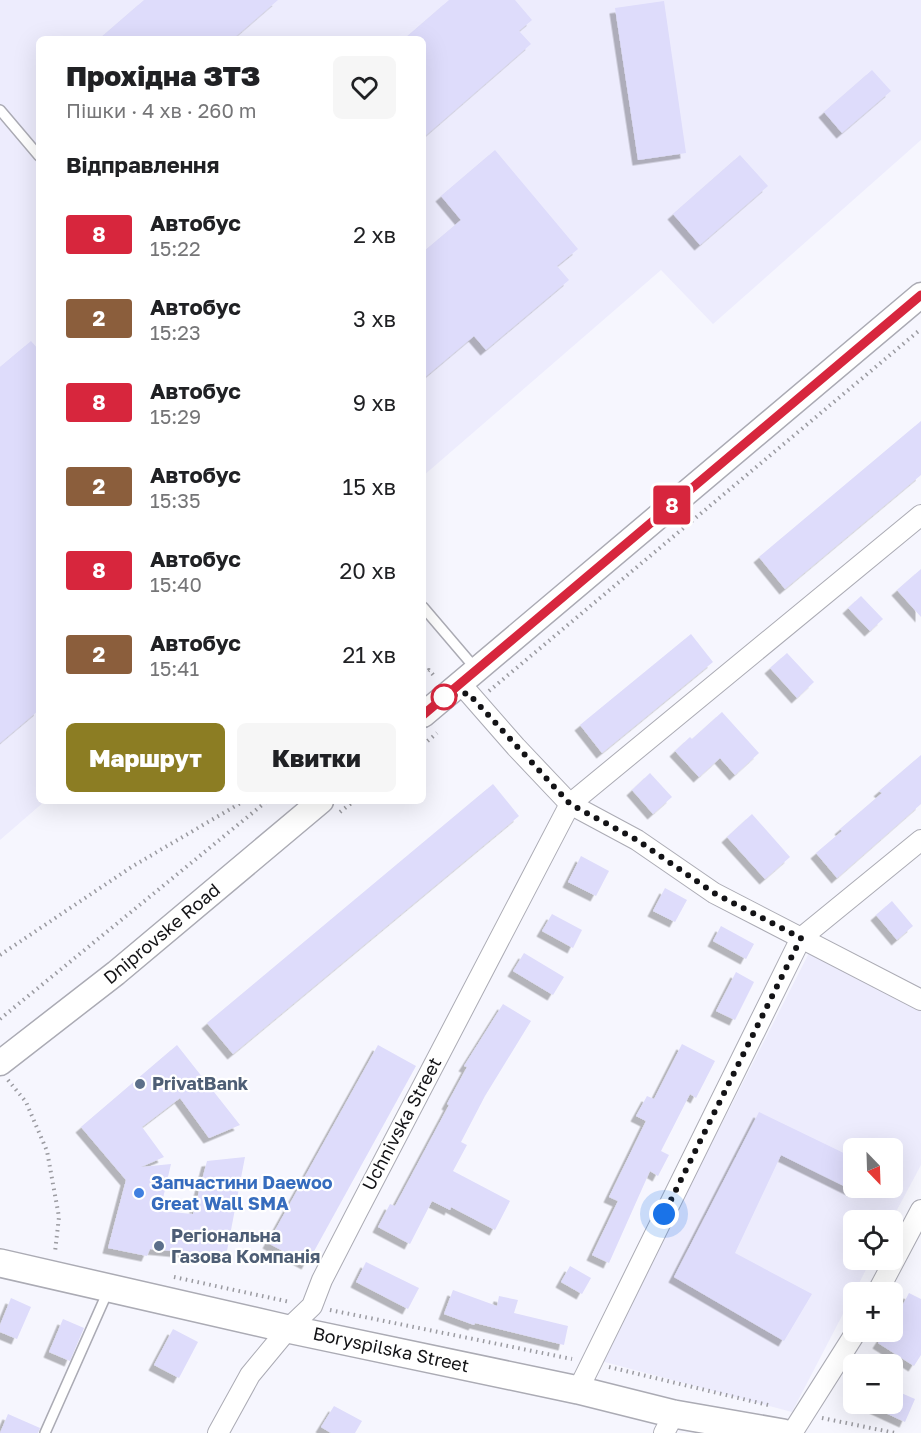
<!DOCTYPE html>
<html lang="uk">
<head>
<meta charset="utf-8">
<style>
  :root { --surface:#fff; --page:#f6f6f6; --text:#202124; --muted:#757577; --accent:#8c7d23 }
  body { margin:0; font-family:"Golos Text",sans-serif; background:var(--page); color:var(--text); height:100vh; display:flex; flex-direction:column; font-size:22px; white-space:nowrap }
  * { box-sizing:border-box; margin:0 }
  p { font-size:20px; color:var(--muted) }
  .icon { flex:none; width:33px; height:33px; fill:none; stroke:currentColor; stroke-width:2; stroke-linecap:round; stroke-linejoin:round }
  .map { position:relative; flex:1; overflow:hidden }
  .details { position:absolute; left:36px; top:36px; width:390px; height:768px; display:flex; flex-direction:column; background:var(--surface); border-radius:9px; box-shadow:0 6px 24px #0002 }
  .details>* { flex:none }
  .badge { padding:0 12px; border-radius:4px; font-size:21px; line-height:39px }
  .needle { width:39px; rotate:157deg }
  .fabs { position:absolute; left:843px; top:1138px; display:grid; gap:12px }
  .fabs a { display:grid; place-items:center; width:60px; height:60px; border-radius:9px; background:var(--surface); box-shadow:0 6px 24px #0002; font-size:30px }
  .you { position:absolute; width:30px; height:30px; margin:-15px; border:4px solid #fff; border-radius:50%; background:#1a73e8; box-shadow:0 0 0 9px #1a73e833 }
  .map>.badge { position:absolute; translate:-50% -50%; box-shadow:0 0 0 3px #fff }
  h2 { padding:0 30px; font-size:22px; line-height:54px }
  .round { display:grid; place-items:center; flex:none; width:63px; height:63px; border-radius:9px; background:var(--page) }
  .headline { display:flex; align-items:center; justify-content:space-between; height:102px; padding:0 30px }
  h1 { font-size:28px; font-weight:800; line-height:45px }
  .cta { display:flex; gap:12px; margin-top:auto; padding:12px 30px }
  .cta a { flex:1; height:69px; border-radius:9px; background:var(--accent); color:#fff; font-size:24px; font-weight:800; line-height:69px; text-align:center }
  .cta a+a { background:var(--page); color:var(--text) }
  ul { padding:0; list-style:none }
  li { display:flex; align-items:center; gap:18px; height:84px; padding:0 30px }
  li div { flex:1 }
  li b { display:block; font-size:22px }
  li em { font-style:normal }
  li .badge { min-width:66px; font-weight:700; text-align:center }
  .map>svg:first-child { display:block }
</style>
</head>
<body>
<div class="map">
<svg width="921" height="1433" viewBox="0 0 921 1433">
  <defs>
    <filter id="shadow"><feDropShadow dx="-5.5" dy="5.5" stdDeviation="0" flood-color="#0004"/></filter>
  </defs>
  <rect width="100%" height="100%" fill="#f6f6fe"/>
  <g fill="#edecfd" fill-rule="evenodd">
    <polygon points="0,0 921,0 921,140 713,324 661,270 423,476 423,39 39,39 39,801 45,801 0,840"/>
    <path d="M809,953L921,1009V1165L891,1221H854V1260H871L792,1412L601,1361ZM854,1149H892V1188H854Z"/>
  </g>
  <g fill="#dedcfb" filter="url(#shadow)">
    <polygon points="144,0 278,0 233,39 99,39"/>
    <polygon points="449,0 515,0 532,20 519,31 531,44 423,138 423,39 404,39"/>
    <polygon points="664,1 686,153 638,160 615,8"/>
    <polygon points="872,70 891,91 842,133 824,112"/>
    <polygon points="495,150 578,249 557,266 569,280 486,350 474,336 423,379 423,252 461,220 441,196"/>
    <polygon points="740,155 768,186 700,245 673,214"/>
    <polygon points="31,341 39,350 39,710 0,743 0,367"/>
    <polygon points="921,421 921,475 785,589 759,557"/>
    <polygon points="921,569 921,617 897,590"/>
    <polygon points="861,596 883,619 870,631 848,608"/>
    <polygon points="691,634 713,662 602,753 580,725"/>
    <polygon points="787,653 814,682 797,698 770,668"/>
    <polygon points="722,712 759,753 735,775 720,758 699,777 675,751 690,737 692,739"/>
    <polygon points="921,755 921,804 837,878 816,853 842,831 840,829 882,793 879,791"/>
    <polygon points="650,773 672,797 653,814 632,790"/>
    <polygon points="493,784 519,816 233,1054 207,1023"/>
    <polygon points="752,814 790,857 765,879 727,837"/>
    <polygon points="581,856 609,871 596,896 568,882"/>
    <polygon points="665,888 687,900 675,922 653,911"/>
    <polygon points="892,901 913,926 897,940 876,915"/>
    <polygon points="552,914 582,930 573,948 542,931"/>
    <polygon points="721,926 754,944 746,959 713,941"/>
    <polygon points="524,953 564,977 553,995 513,971"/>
    <polygon points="736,972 754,982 735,1020 716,1011"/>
    <polygon points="503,1004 531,1021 485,1096 461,1142 467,1145 453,1171 510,1201 495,1230 451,1207 450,1210 432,1201 410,1244 378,1227 390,1204 395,1206 449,1105 447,1104 467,1067 464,1066"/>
    <polygon points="682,1044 715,1061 696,1098 690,1094 661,1151 669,1155 658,1176 650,1171 609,1263 592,1255 618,1201 609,1197 646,1121 636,1116 647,1096 654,1099"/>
    <polygon points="177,1045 240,1125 209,1138 180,1098 142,1127 164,1157 141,1167 171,1164 160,1211 193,1214 207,1161 245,1157 226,1256 150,1249 147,1256 108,1248 126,1180 81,1127"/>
    <polygon points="378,1045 416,1066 307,1264 268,1243"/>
    <polygon points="759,1112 854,1158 854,1191 781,1155 735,1253 812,1294 784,1341 674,1277"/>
    <polygon points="366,1262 419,1288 408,1309 356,1282"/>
    <polygon points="570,1266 591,1278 582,1294 561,1282"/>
    <polygon points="453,1290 497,1306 499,1296 518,1300 514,1313 568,1326 564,1345 475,1323 474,1325 444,1314"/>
    <polygon points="909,1293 921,1299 921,1355 914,1366 878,1343 885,1332 892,1332 892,1325"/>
    <polygon points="11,1298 31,1307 17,1339 0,1332 0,1325"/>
    <polygon points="63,1319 84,1328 70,1361 49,1352"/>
    <polygon points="173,1329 198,1342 179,1378 154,1365"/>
    <polygon points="892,1389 915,1399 905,1422 866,1404 892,1404"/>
    <polygon points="334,1406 362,1421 355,1433 331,1433 321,1427"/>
    <polygon points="8,1414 40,1428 38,1433 0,1433"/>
  </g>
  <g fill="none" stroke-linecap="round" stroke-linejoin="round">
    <g stroke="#ababb4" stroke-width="12">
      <g id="service">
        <polyline points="0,110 39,156"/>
        <polyline points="423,607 475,668"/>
        <polyline points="45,1433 108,1291"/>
      </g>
    </g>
    <g stroke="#ababb4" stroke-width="22">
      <g id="minor">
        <polyline points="460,683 516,747 570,804 637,840 714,893 921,1000"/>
        <polyline points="877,1293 921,1210"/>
        <polyline points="578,1390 801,938 921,840"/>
        <polyline points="218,1433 250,1375 288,1329 312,1306 322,1280 356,1214 570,804 921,515"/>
        <polyline points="664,1433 674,1414"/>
        <polyline points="792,1433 856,1332"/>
      </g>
    </g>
    <g stroke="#ababb4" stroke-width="27">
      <g id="tertiary">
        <polyline points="423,715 921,295"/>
        <polyline points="0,1063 116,973 321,801"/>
      </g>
    </g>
    <g stroke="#ababb4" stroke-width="30">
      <polyline id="secondary" points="0,1263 288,1329 578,1390 674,1414 783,1433"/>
    </g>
    <g stroke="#9b9ba1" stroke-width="4" stroke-dasharray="1.5 4.5" stroke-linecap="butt">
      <polyline points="423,674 429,670 435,677"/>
      <polyline points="489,691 921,329"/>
      <polyline points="423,745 437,733"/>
      <polyline points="340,812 354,801"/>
      <polyline points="0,955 133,866 244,801"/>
      <polyline points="0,1019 267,801"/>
      <polyline points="8,1080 26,1102 47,1151 59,1217 55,1252"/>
      <polyline points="174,1277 290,1302"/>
      <polyline points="330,1310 572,1359"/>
      <polyline points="609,1367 768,1405"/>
      <polyline points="822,1418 895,1433"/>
    </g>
    <use href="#service" stroke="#fff" stroke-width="9"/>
    <use href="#minor" stroke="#fff" stroke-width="20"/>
    <use href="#tertiary" stroke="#fff" stroke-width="24"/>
    <use href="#secondary" stroke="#fff" stroke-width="27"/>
  </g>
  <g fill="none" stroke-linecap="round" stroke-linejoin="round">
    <g stroke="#fff" stroke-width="14">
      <polyline id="line" points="423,715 921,295"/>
    </g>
    <use href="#line" stroke="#d7263d" stroke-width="9"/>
    <polyline stroke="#131316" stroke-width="6" stroke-dasharray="0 10.8" points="444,697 468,693 570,804 637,840 714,893 801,938 664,1214"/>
  </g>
  <circle fill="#fff" stroke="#d7263d" stroke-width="3" cx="444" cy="697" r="12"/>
  <g fill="#5c6f8a" stroke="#fff" stroke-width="2">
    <circle cx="140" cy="1084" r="6"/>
    <circle cx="159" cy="1246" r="6"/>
  </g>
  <circle fill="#3f7fe0" stroke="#fff" stroke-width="2" cx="139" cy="1193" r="6"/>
  <g text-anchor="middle" stroke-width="4.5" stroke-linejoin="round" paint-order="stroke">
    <g font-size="18" fill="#131316" stroke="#fff">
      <text transform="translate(162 934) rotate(-40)" y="6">Dniprovske Road</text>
      <text transform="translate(402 1124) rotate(-62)" y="6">Uchnivska Street</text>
      <text transform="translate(391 1350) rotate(12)" y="6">Boryspilska Street</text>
    </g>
    <g font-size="18" font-weight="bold" fill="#4e5e75" stroke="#fff" text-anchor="start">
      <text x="152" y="1090">PrivatBank</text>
      <text x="171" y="1242">Регіональна<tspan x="171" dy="21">Газова Компанія</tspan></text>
    </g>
    <g font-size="18" font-weight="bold" fill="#366cbe" stroke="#fff" text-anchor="start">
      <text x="151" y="1189">Запчастини Daewoo<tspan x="151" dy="21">Great Wall SMA</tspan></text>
    </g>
  </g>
</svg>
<div class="fabs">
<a><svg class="needle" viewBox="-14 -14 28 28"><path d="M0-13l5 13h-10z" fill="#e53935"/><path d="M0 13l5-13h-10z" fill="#757577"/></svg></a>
<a><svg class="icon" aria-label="locate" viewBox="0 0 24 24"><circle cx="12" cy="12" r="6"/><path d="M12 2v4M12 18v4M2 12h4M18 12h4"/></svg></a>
<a>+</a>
<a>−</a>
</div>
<div class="you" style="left:664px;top:1214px"></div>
<b class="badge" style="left:672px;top:505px;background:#d7263d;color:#fff">8</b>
<section class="details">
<div class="headline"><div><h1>Прохідна ЗТЗ</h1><p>Пішки · 4 хв · 260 m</p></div><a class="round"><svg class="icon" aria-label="heart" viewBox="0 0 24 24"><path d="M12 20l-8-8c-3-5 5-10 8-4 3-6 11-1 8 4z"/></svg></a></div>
<h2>Відправлення</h2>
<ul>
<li><span class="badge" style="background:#d7263d;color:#fff">8</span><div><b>Автобус</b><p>15:22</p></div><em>2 хв</em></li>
<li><span class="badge" style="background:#8b5e3c;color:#fff">2</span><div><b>Автобус</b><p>15:23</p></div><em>3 хв</em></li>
<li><span class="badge" style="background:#d7263d;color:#fff">8</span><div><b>Автобус</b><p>15:29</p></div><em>9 хв</em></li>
<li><span class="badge" style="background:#8b5e3c;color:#fff">2</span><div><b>Автобус</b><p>15:35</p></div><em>15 хв</em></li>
<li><span class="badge" style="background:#d7263d;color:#fff">8</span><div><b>Автобус</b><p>15:40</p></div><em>20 хв</em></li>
<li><span class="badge" style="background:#8b5e3c;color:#fff">2</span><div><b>Автобус</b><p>15:41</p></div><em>21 хв</em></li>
</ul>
<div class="cta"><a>Маршрут</a><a>Квитки</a></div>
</section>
</div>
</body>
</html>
